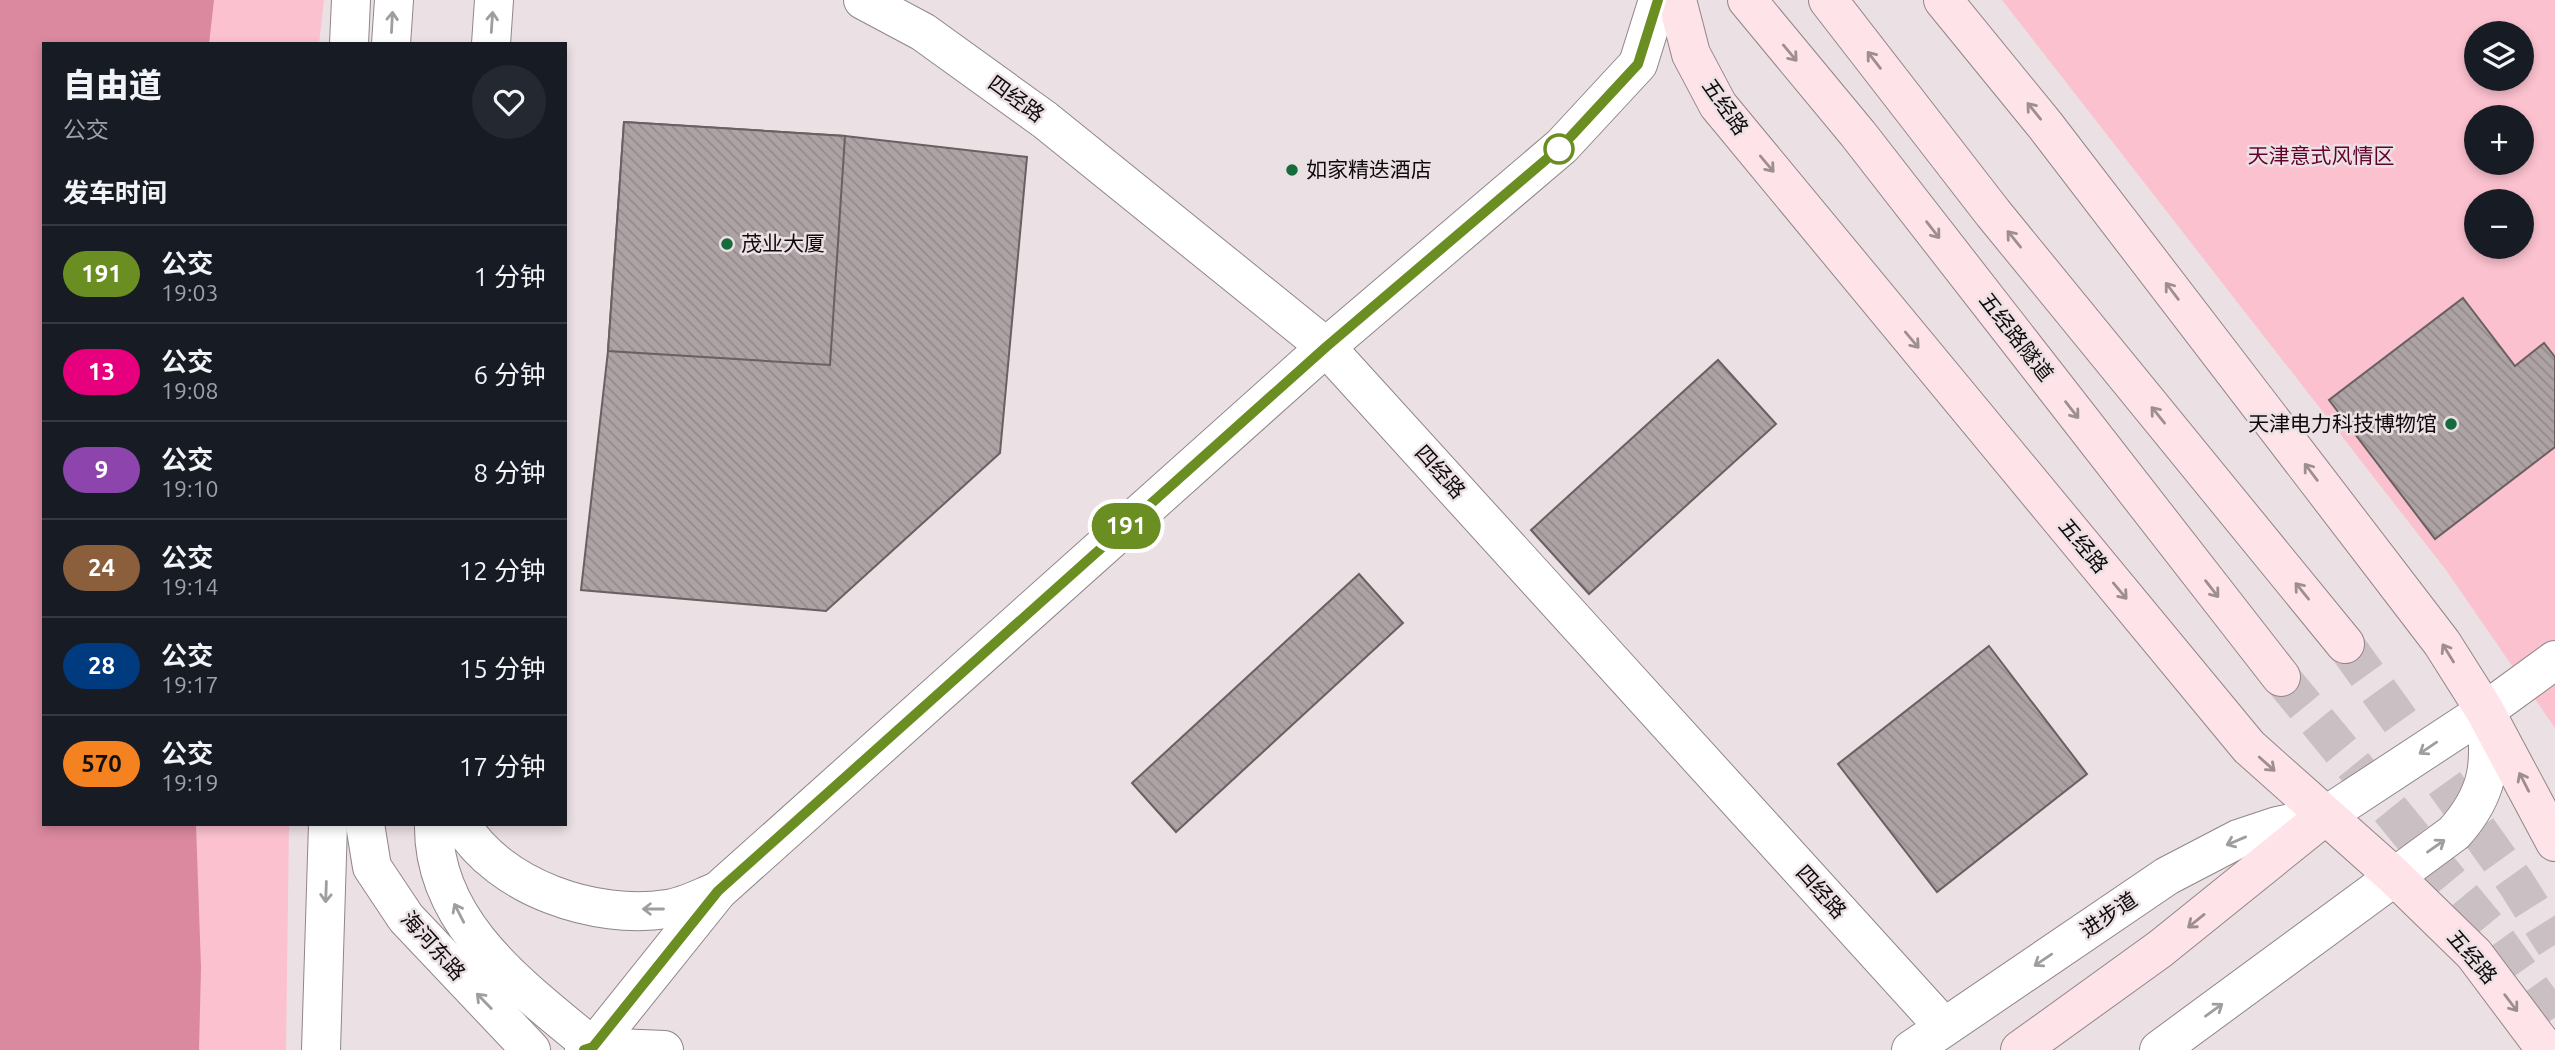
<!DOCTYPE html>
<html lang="zh">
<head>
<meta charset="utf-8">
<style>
  :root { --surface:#171b24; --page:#242831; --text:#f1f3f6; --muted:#9ea1a6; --line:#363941 }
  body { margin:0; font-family:Ubuntu,"Noto Sans SC",sans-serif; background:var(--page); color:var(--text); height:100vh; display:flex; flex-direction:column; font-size:26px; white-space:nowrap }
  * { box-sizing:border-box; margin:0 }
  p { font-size:23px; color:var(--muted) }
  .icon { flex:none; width:38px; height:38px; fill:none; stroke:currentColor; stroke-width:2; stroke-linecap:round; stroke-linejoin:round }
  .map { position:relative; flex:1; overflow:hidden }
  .side { position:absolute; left:42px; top:42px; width:525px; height:784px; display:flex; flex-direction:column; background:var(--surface); border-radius:0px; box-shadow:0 4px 10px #0003 }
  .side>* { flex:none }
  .badge { padding:0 14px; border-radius:23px; font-size:24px; line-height:46px }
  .controls { position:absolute; left:2464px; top:21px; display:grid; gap:14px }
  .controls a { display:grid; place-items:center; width:70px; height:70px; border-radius:50%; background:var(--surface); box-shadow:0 4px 10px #0003; font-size:35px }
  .map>.badge { position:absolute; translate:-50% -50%; box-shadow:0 0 0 4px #fff }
  h2 { padding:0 21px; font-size:26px; line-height:63px }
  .round { display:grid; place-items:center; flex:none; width:74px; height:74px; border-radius:37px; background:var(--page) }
  .summary { display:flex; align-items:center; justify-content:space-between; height:119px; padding:0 21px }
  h1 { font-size:33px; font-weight:800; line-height:52px }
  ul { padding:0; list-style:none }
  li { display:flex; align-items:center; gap:21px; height:98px; padding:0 21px; border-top:2px solid var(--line) }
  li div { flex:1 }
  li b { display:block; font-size:26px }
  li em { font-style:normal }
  li .badge { min-width:77px; font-weight:700; text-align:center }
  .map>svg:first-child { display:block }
</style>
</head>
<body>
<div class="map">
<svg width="2555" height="1050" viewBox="0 0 2555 1050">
  <defs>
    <pattern id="building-back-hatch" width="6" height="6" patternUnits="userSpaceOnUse" patternTransform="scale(1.75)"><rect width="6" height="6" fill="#ada2a4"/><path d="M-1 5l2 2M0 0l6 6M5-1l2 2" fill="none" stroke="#948a8c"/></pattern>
  </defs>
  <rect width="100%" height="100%" fill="#ebe0e3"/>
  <g fill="#fbc1ce" fill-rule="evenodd">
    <polygon points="0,0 324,0 319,44 44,44 44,824 289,824 286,1050 0,1050"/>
    <path d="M2002,0H2555V728L2446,570ZM2476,33H2522V79H2476ZM2476,117H2522V163H2476ZM2476,201H2522V247H2476Z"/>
  </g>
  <polygon fill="#db899e" points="0,0 214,0 209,44 44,44 44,824 196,824 201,968 199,1050 0,1050"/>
  <g fill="url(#building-back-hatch)" stroke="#696062" stroke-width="2">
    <polygon points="624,122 845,136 1027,157 1000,453 826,611 581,590 608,351"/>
    <polygon points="624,122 845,136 830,365 608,351"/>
    <polygon points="2463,298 2515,366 2544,343 2555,357 2555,447 2435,539 2329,400"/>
    <polygon points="1718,360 1776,424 1589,594 1531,530"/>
    <polygon points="1359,574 1403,623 1176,832 1132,783"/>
    <polygon points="1989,646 2087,774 1937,892 1838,764"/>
  </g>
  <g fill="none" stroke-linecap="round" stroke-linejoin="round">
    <g stroke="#cac0c3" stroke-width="38" stroke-dasharray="38 19" stroke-linecap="butt">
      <polyline points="2345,644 2516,883 2555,945"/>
      <polyline points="2281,677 2490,931 2555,1022"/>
    </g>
    <g stroke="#908688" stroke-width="40">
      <g id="minor">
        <polyline points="863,0 923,32 1045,120 1326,347 1944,1027"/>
        <polyline points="349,44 351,0"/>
        <polyline points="391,44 394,0"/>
        <polyline points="491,44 494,0"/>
        <polyline points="365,824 372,867 406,918 531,1050"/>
        <path d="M434,824C432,925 524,989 593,1047L718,891L1326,347L1562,146L1638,64L1658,0"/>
        <path d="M461,824C500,888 595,920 667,909C684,907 702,897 718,891"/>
        <polyline points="321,1050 328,824"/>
      </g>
    </g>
    <g stroke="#908688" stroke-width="40">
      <g id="tertiary">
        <polyline points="584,1050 593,1047 664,1050"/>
        <polyline points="1911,1050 2167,876 2238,839 2277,826 2325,816 2485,711 2555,660"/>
        <path d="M2159,1050L2454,833C2490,793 2492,762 2485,711"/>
      </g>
    </g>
    <g stroke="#908688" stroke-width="40">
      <g id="secondary">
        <polyline points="1677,0 1691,54 1718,105 2249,747 2394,876 2474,954 2546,1050"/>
        <polyline points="1747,0 1858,134 2281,677"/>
        <polyline points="1828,0 1993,213 2345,644"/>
        <polyline points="1943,0 2045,125 2442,643 2485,711 2555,842"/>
        <polyline points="2020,1050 2160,949 2325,816"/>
      </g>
    </g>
    <use href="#minor" stroke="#fff" stroke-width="38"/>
    <use href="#tertiary" stroke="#fff" stroke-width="38"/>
    <use href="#secondary" stroke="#fee3e9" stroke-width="38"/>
  </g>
  <defs><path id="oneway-shaft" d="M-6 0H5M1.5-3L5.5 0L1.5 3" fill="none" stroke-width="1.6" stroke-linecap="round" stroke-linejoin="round" transform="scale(1.75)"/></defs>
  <g stroke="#9f9d9e">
    <use href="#oneway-shaft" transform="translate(392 22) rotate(-87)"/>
    <use href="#oneway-shaft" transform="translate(492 22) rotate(-86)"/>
    <use href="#oneway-shaft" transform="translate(2428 748) rotate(146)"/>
    <use href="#oneway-shaft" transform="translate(2236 841) rotate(157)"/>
    <use href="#oneway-shaft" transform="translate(2436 846) rotate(-35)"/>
    <use href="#oneway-shaft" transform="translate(326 892) rotate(92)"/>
    <use href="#oneway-shaft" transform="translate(653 909) rotate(180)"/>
    <use href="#oneway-shaft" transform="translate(459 913) rotate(-117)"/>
    <use href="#oneway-shaft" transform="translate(2043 960) rotate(146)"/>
    <use href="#oneway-shaft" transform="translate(484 1001) rotate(-134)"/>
    <use href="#oneway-shaft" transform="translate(2214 1010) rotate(-36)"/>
  </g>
  <g stroke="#9e8d91">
    <use href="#oneway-shaft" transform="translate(1790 53) rotate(50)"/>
    <use href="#oneway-shaft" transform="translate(1874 60) rotate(-128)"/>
    <use href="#oneway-shaft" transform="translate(2034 111) rotate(-129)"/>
    <use href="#oneway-shaft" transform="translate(1767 164) rotate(50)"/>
    <use href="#oneway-shaft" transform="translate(1933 230) rotate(52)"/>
    <use href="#oneway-shaft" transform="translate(2014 239) rotate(-129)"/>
    <use href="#oneway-shaft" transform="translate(2172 291) rotate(-127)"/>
    <use href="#oneway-shaft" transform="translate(1912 340) rotate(50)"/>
    <use href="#oneway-shaft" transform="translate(2072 410) rotate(52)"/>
    <use href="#oneway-shaft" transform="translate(2158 415) rotate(-129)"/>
    <use href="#oneway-shaft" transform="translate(2311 472) rotate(-127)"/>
    <use href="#oneway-shaft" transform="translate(2212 589) rotate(52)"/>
    <use href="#oneway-shaft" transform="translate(2120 591) rotate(50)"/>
    <use href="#oneway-shaft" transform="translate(2302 591) rotate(-129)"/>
    <use href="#oneway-shaft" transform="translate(2448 653) rotate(-122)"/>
    <use href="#oneway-shaft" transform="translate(2267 764) rotate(42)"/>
    <use href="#oneway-shaft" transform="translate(2524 782) rotate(-117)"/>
    <use href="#oneway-shaft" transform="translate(2196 921) rotate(141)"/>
    <use href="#oneway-shaft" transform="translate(2511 1003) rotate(53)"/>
  </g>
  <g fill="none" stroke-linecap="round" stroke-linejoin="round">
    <g stroke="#fff" stroke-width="16">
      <polyline id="line" points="584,1050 593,1047 718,891 1326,347 1562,146 1638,64 1658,0"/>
    </g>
    <use href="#line" stroke="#6b8e23" stroke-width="10"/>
  </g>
  <circle fill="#fff" stroke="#6b8e23" stroke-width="3.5" cx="1559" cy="149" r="14"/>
  <g fill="#176a3c" stroke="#ebe0e3" stroke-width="2.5">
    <circle cx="1292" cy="170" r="7"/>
    <circle cx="727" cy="244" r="7"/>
    <circle cx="2451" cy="424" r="7"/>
  </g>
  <g text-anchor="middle" stroke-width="5" stroke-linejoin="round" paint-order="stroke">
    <g font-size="21" fill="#0f0b0c" stroke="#ebe0e3">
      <text transform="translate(1016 99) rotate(36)" y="7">四经路</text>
      <text transform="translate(1725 107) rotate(55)" y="7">五经路</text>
      <text transform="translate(2016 337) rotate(52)" y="7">五经路隧道</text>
      <text transform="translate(1440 472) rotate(48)" y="7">四经路</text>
      <text transform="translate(2083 546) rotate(50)" y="7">五经路</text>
      <text transform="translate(1821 892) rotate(48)" y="7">四经路</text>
      <text transform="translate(2109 915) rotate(-34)" y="7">进步道</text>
      <text transform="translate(433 946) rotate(48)" y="7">海河东路</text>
      <text transform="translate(2472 957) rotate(49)" y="7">五经路</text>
    </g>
    <g font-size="21" fill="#64002c" stroke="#ebe0e3">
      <text x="2321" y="163">天津意式风情区</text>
    </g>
    <g font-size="21" fill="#0f0b0c" stroke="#ebe0e3" text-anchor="start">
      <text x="1306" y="177">如家精迭酒店</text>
      <text x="741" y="251">茂业大厦</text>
      <text x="2437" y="431" text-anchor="end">天津电力科技博物馆</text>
    </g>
  </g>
</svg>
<div class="controls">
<a><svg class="icon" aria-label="layers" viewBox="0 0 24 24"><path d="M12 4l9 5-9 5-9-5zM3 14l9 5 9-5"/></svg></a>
<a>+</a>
<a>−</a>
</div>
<b class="badge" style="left:1126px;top:526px;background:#6b8e23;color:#fff">191</b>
<section class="side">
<div class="summary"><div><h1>自由道</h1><p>公交</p></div><a class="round"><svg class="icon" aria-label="heart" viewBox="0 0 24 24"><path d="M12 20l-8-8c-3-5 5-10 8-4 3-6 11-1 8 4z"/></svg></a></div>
<h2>发车时间</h2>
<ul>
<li><span class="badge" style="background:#6b8e23;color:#fff">191</span><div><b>公交</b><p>19:03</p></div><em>1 分钟</em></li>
<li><span class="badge" style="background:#e6007e;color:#fff">13</span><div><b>公交</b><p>19:08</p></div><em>6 分钟</em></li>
<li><span class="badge" style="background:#8e44ad;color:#fff">9</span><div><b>公交</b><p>19:10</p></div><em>8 分钟</em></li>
<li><span class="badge" style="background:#8b5e3c;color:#fff">24</span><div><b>公交</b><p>19:14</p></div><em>12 分钟</em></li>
<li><span class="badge" style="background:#003b80;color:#fff">28</span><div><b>公交</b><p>19:17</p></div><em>15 分钟</em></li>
<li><span class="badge" style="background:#f58220;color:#111">570</span><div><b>公交</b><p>19:19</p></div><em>17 分钟</em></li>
</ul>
</section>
</div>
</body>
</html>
